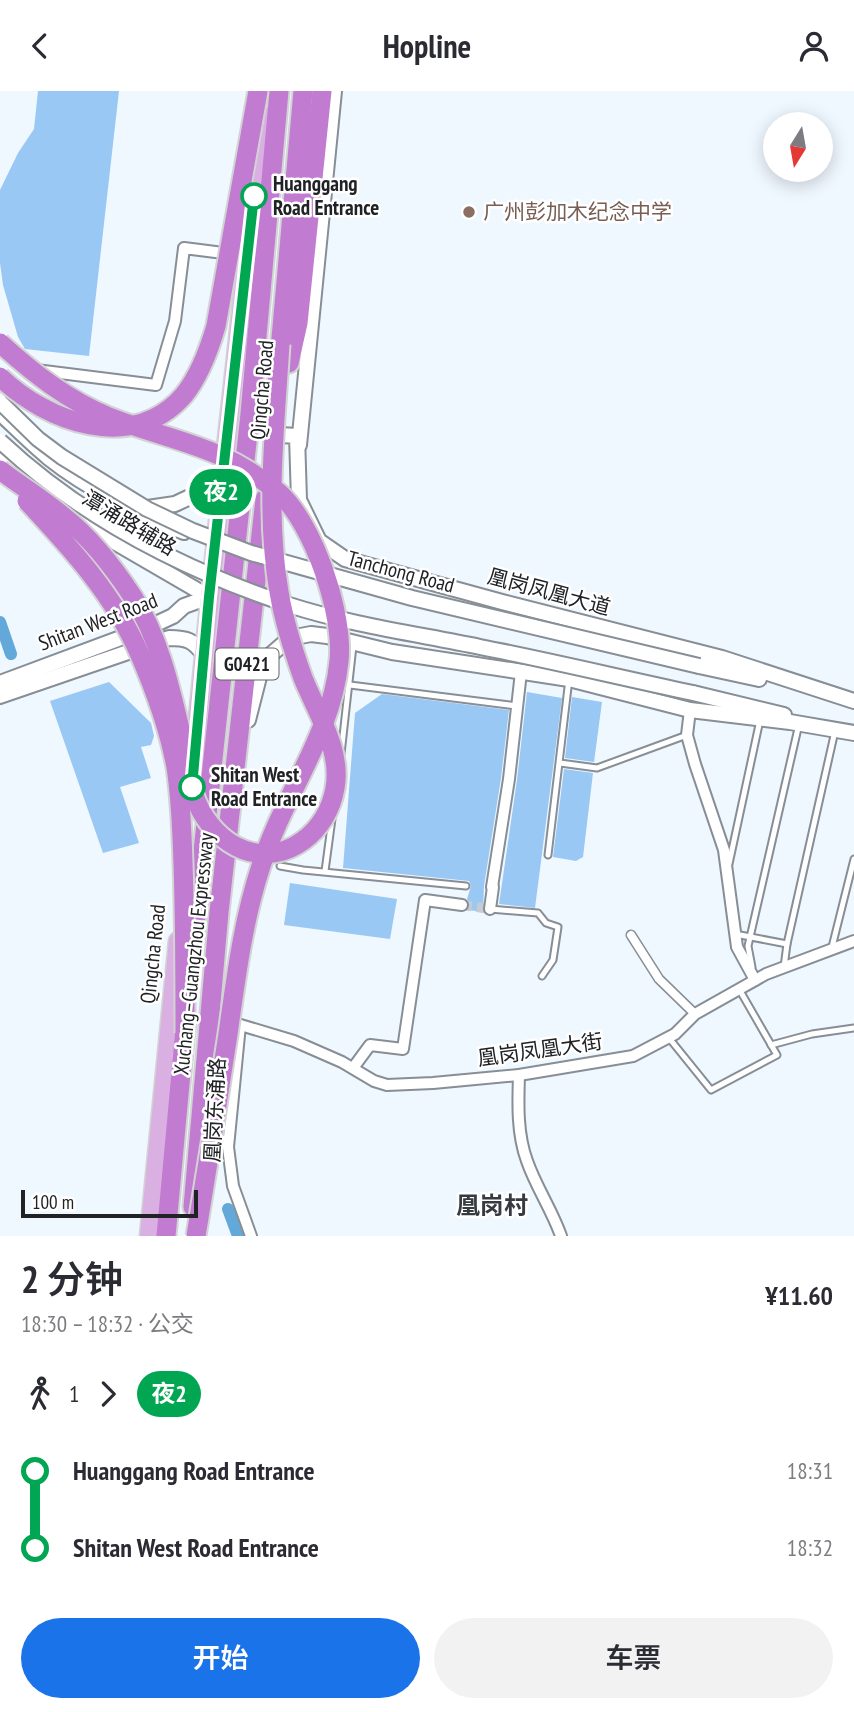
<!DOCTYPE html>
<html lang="zh">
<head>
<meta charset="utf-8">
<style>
  :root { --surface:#fff; --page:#f2f2f3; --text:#2b2b33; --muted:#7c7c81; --accent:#1a73e8 }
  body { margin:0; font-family:"PT Sans Narrow","Noto Sans SC",sans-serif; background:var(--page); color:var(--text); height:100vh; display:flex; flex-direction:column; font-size:26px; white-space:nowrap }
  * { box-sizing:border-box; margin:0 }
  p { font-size:23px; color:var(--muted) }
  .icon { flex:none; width:38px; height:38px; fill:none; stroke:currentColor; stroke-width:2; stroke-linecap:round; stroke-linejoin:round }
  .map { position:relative; height:1145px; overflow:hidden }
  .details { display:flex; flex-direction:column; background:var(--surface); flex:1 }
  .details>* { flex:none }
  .badge { padding:0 14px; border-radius:23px; font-size:24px; line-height:46px }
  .needle { width:46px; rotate:191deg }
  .buttons { position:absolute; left:763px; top:21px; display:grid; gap:14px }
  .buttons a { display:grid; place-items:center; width:70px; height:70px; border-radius:50%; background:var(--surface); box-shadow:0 4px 18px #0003; font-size:35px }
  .scale { position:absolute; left:21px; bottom:18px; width:177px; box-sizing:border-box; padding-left:7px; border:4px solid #202225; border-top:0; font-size:19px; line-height:24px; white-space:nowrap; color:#202225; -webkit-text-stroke:5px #fff; paint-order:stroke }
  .map>.badge { position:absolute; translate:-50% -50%; box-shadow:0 0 0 4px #fff }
  .legs { display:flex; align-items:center; gap:10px; height:77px; padding:0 21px; font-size:23px }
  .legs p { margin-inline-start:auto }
  .headline { display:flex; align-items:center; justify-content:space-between; height:119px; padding:0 21px }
  h1 { font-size:38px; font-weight:600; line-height:52px }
  .action { display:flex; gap:14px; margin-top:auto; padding:14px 21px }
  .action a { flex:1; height:80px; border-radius:42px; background:var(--accent); color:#fff; font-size:28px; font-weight:600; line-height:80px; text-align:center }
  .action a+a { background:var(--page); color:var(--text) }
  ul { padding:0 21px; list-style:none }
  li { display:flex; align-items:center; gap:24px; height:77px; font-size:26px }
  li i { display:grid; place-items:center; width:10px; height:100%; margin:0 9px; background:currentColor }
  li i::after { content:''; width:18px; height:18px; margin:-9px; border:5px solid; border-radius:50%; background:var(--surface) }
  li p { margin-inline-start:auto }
  li:first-child i { background:linear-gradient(#0000 50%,currentColor 0) }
  li:last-child i { background:linear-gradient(currentColor 50%,#0000 0) }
  header { display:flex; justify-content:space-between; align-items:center; height:91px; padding:0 21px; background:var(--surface); font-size:32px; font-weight:600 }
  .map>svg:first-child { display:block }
</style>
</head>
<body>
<header><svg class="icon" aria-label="back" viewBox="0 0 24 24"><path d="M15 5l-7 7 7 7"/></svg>Hopline<svg class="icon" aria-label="person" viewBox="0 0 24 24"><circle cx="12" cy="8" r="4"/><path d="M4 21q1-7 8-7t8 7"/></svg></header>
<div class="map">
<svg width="854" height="1145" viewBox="0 0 854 1145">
  <rect width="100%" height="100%" fill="#eff7ff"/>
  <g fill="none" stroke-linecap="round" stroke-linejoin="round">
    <g stroke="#62a9da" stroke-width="12">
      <polyline points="0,531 11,563"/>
      <polyline points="228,1118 238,1145"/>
    </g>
  </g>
  <g fill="#99c8f5">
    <polygon points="38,0 119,0 89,265 25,258 18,246 3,194 0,172 0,99 18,62 34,38"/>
    <polygon points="109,591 151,632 154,645 151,654 141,656 151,687 120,696 139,752 103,762 50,610"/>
    <polygon points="527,601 562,607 535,817 499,813 517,689"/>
    <polygon points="382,603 509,619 501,687 484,795 483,821 468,819 469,812 467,808 471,795 469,790 343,777 355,622"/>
    <polygon points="572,606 602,611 594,671 565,667"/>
    <polygon points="564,678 593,682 583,766 576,770 553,766"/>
    <polygon points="290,792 397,808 390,848 284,834"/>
  </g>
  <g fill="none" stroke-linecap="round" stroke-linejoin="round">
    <polyline stroke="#c6ccd3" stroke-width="10" stroke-dasharray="10 5" stroke-linecap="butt" points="462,814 490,818"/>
    <g stroke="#878e95" stroke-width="9">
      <g id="service">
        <polyline points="350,594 517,615"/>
        <polyline points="341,663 353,555"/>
        <polyline points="560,672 597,677 687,644"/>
        <polyline points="548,764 569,588"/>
        <polyline points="729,773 760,629"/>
        <polyline points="280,775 303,779 466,795"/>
        <polyline points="325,780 332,728"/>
        <polyline points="490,818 538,822 546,832 558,836 553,869 542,885"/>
        <polyline points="735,843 787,853"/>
        <polyline points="832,856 854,768"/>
        <polyline points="752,876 748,855 799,633"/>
        <polyline points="784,876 787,853 835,640"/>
        <polyline points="669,947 711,999 777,964 739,898"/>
        <polyline points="771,954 812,943 854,937"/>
      </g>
    </g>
    <g stroke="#878e95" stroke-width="11">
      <polyline id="pedestrian" points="631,844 659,888 695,923"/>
    </g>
    <g stroke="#878e95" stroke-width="14">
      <g id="minor">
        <polyline points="36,279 156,294 175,230 184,157 231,163"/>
        <polyline points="690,619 687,644 695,673 724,759 737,856 755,889"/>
        <polyline points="492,796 509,688 521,581"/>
        <polyline points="490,818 493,796"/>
        <polyline points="227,930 294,950 342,971 374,990 387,994 433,992 519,984 633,965 675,943 695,923 766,883 854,850"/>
        <polyline points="240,934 228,1056 233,1095 251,1145"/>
        <polyline points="353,977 370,954 403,958 425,809 462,814"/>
        <path d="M519,984C518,1013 517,1043 527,1070C536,1096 552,1119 561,1145"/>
      </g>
    </g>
    <g stroke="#878e95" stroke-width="18">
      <g id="tertiary">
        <path d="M0,322C16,337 32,353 49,367C84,395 142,426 184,441"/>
        <polyline points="280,344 297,345 299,409 319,450 345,468 502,511 722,567 854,610"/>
        <polyline points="299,354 334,0"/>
        <polyline points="0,361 18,380 34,393"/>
        <polyline points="141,418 175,413 209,397 223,375"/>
        <polyline points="78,427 92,438 209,506"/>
        <path d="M147,462L155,461C165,452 168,445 161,433"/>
        <polyline points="699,575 759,588"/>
        <polyline points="0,592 145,538 173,525 184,515 209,506"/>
        <polyline points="693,602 784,624"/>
        <path d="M0,605L169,547C187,547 193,549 204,564"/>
        <polyline points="248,629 260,582 267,567 290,547 311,543 327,545 392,561 569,588 690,619 790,631 854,642"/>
      </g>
    </g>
    <g stroke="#d2d3d3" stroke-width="21">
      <g id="primary">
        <path d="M193,682C212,463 240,244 262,24"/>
        <polyline points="149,1145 178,850"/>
      </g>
    </g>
    <g stroke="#d2d3d3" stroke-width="23">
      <g id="motorway">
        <polyline points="279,270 303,0"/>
        <polyline points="289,272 298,232 322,0"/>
        <polyline points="192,863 250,323 279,0"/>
        <polyline points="193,1116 219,821 265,408"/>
        <polyline points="166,1145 186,927"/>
      </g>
    </g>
    <use href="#service" stroke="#fff" stroke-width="5"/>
    <use href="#pedestrian" stroke="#fff" stroke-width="8"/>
    <use href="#minor" stroke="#fff" stroke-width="10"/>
    <use href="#tertiary" stroke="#fff" stroke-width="14"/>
    <use href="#primary" stroke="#dab0e3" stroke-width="18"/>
    <use href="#motorway" stroke="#c17bd0" stroke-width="19"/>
    <g stroke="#878e95" stroke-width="18" stroke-linecap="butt">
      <g id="tertiary-bridge">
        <polyline points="0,311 38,348 62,366 147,418 193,440 251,462 412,507 699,575"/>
        <path d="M0,350C81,426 184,479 289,514C351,534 417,543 480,556C552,570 622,587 693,602"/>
      </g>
    </g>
    <g stroke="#d2d3d3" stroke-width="23" stroke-linecap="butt">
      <g id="motorway-bridge">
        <path d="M0,252C33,282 67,309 109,326C173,351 223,354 279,402C314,433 344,524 339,570C332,644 283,705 261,775C243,829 236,887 228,943C218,1010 207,1078 196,1145"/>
        <path d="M0,286C47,331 133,363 184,304C200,284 209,259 216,235L258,0"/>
        <path d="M0,379C21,395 44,409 64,426C91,447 114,477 133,506C161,549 172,605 184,655C188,674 189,694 197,712C206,732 222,751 244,759C287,774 328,740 335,697C342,659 317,622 303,587C293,559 284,530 279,501C265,419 275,336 280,253"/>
        <path d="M27,410C70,456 115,505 140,564C155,599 169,638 176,676C181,708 182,740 183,772C185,829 185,885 185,942"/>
      </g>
    </g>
    <use href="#tertiary-bridge" stroke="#fff" stroke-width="14"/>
    <use href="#motorway-bridge" stroke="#c17bd0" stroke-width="19"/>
  </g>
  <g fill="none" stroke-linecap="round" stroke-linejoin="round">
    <g stroke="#fff" stroke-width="16">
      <polyline id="line-1" points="192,696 209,506 254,105"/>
    </g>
    <use href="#line-1" stroke="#00a651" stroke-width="10"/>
  </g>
  <g fill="#fff" stroke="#00a651" stroke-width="3.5">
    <circle cx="254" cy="105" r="12"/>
    <circle cx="192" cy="696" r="12"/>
  </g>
  <circle fill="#8d6e63" stroke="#fff" stroke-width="2.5" cx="469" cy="121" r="7"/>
  <g text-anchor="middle" stroke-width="5" stroke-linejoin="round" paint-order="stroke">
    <rect fill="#fff" stroke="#636466" stroke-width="2" x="215.5" y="557.5" width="63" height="31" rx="5"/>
    <g font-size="19" font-weight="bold" fill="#202225">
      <text x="247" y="580">G0421</text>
    </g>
    <g font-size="21" font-weight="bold" fill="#202225" stroke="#fff" text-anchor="start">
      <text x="273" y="100">Huanggang<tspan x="273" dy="24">Road Entrance</tspan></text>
      <text x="211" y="691">Shitan West<tspan x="211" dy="24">Road Entrance</tspan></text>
    </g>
    <g font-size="21" fill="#785e54" stroke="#fff" text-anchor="start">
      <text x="483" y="128">广州彭加木纪念中学</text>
    </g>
    <g font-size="21" fill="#202225" stroke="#fff">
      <text transform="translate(262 299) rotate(-85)" y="7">Qingcha Road</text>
      <text transform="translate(129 432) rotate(31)" y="7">潭涌路辅路</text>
      <text transform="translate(401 481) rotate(15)" y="7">Tanchong Road</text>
      <text transform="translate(549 501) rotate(15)" y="7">凰岗凤凰大道</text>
      <text transform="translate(98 531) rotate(-21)" y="7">Shitan West Road</text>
      <text transform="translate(153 863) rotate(-84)" y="7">Qingcha Road</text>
      <text transform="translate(194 863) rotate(-84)" y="7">Xuchang–Guangzhou Expressway</text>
      <text transform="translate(540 959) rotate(-8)" y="7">凰岗凤凰大街</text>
      <text transform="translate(215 1019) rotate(-87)" y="7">凰岗东涌路</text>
    </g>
    <g font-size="24" font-weight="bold" fill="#353b41" stroke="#fff">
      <text x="492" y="1123">凰岗村</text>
    </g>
  </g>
</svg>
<div class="buttons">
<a><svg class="needle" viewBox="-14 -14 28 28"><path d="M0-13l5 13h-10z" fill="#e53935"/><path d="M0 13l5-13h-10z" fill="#7c7c81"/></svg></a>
</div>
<div class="scale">100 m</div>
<b class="badge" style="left:221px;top:401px;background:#00a651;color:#fff">夜2</b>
</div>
<section class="details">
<div class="headline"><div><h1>2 分钟</h1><p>18:30 – 18:32 · 公交</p></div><b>¥11.60</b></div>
<div class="legs"><svg class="icon" aria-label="walk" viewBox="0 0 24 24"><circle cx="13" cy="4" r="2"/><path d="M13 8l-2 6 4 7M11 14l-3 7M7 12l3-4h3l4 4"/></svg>1<svg class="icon" aria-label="forward" viewBox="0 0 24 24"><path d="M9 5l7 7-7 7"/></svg><b class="badge" style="background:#00a651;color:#fff">夜2</b></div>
<ul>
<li><i style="color:#00a651"></i><b>Huanggang Road Entrance</b><p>18:31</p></li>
<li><i style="color:#00a651"></i><b>Shitan West Road Entrance</b><p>18:32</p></li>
</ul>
<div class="action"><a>开始</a><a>车票</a></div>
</section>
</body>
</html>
